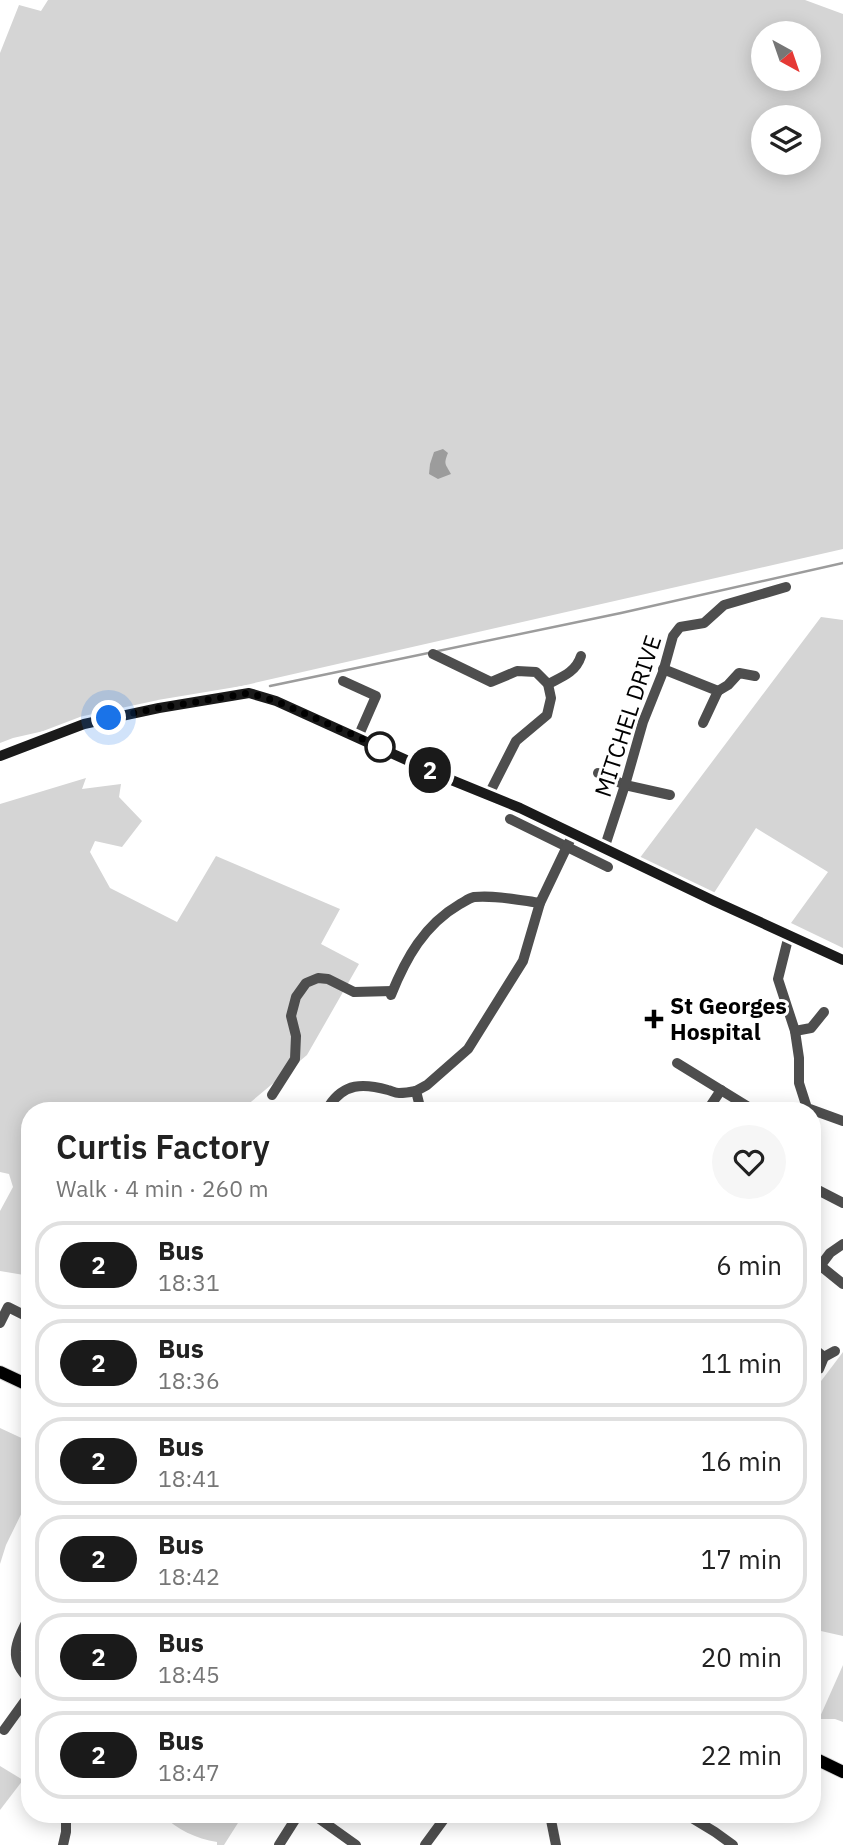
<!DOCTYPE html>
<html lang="en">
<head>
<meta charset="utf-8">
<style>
  :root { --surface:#fff; --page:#f6f6f6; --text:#222; --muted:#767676; --line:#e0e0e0 }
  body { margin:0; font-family:"IBM Plex Sans",sans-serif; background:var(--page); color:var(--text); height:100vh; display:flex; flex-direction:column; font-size:26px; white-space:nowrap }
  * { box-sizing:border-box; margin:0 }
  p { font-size:23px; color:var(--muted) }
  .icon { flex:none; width:38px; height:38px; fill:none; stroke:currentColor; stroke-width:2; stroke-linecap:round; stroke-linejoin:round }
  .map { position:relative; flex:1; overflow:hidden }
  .side { position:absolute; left:21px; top:1102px; width:800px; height:721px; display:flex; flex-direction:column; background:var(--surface); border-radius:28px; box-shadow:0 4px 18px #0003 }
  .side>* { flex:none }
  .badge { padding:0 14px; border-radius:23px; font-size:24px; line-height:46px }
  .needle { width:46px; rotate:140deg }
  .controls { position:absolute; left:751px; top:21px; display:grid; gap:14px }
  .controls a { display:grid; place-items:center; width:70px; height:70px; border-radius:50%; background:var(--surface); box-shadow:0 4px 18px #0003; font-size:35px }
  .you { position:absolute; width:35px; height:35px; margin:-18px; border:5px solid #fff; border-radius:50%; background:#1a73e8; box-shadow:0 0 0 10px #1a73e833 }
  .map>.badge { position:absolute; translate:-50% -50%; box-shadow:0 0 0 4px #fff }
  .round { display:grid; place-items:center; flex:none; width:74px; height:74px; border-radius:37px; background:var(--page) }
  .head { display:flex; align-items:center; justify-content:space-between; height:119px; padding:0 35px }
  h1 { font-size:33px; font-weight:600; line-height:52px }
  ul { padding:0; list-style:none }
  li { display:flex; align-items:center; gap:21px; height:88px; margin:0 14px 10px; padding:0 21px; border:4px solid var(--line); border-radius:28px }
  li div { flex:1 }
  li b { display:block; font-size:26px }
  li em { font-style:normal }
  li .badge { min-width:77px; font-weight:700; text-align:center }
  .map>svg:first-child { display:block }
</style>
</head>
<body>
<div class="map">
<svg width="843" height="1845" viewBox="0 0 843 1845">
  <rect width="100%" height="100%" fill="#fff"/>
  <g fill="#d5d5d5" fill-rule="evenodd">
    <path d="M48,0H805L843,14V549L13,738L0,743V53L19,5L41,11ZM763,33H808V79H763ZM763,117H808V163H763Z"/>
    <polygon points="821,617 843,620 843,948 791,923 828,872 756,828 712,896 639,859"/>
    <polygon points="86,778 82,789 121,784 119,797 142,821 122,847 95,841 90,852 110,888 177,922 216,856 340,909 321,944 359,964 307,1055 240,1111 30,1111 30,1276 0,1271 0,1211 13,1187 9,1174 0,1172 0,804"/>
    <polygon points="843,1352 843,1636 812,1629 812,1393"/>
    <polygon points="0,1428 30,1442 30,1496 6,1545 0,1564"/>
    <polygon points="843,1665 843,1722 835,1719 819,1719"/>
    <polygon points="0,1766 23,1780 0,1810"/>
    <path d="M162,1815H243L224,1845H217V1842C196,1839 177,1829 162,1815Z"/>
  </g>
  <path fill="#9c9c9c" d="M443,449L448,453C443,465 446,464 451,474L438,479L429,474L430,464L434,452Z"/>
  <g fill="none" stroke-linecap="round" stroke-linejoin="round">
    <polyline stroke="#9c9c9c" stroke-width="2.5" points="270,686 621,613 843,563"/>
    <g stroke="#dbdbdb" stroke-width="14">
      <g id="major">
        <polyline points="0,1372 30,1386"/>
        <polyline points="812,1757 843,1772"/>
      </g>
    </g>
    <g stroke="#4e4e4e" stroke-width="10">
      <polyline points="433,654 491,682 517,671 536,672 548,684 551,698 547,715 516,741 488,796"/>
      <polyline points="663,669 718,691 703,723"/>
      <polyline points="343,681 376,696 358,737"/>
      <path d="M548,684C562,677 576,672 581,656"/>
      <polyline points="718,691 728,685 739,673 755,676"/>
      <polyline points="0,756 63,732 109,718 234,694 249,693 277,701 444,777 520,808 714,901 843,960"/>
      <polyline points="598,773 625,785 670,795"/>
      <polyline points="510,819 608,867"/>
      <polyline points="604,849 625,785 643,722 663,672 673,636 680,627 704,623 724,605 786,587"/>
      <polyline points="789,935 778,979 795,1031 799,1058 799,1083 807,1108 843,1121"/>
      <path d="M391,995C406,958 424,925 460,904C464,902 469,898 474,897C496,895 519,900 540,903"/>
      <polyline points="795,1031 811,1028 824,1012"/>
      <polyline points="677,1063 755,1111"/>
      <polyline points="272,1095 295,1059 296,1036 291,1016 296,997 306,983 318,978 328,979 354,992 392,991"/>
      <path d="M331,1111L329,1106C344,1083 363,1083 388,1090C392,1091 395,1093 399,1093C405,1093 411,1092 416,1091"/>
      <polyline points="421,1111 416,1091 427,1085 468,1049 523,961 540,903 573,834"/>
      <polyline points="707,1111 721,1090"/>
      <polyline points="812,1187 843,1203"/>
      <polyline points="812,1259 843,1284"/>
      <polyline points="812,1277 830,1253 843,1244"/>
      <polyline points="0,1323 8,1307 30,1318"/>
      <polyline points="812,1347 824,1357"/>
      <polyline points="819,1369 824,1357 835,1351"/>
      <path d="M30,1615C17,1641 6,1658 30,1680"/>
      <polyline points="4,1730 30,1694"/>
      <polyline points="314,1815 356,1845"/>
      <polyline points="550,1815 556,1845"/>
      <polyline points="687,1815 715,1832 733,1845"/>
      <polyline points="132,1817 133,1815"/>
      <polyline points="63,1845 66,1832 66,1815"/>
      <polyline points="279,1845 298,1815"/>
      <polyline points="425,1845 447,1815"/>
    </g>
    <use href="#major" stroke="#000" stroke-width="12"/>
  </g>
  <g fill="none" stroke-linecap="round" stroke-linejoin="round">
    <g stroke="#fff" stroke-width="16">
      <polyline id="line" points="0,756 84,724 159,708 249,693 276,701 444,777 520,808 714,901 843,960"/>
    </g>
    <use href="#line" stroke="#1a1a1a" stroke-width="10"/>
    <polyline stroke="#000" stroke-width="7" stroke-dasharray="0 12.6" points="109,718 159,708 249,693 276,701 383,748 380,747"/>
  </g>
  <circle fill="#fff" stroke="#1a1a1a" stroke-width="3.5" cx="380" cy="747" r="14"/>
  <path fill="#000" stroke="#fff" stroke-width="2.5" d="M650.5 1008.5h7v7h7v7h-7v7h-7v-7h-7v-7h7z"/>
  <g text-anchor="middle" stroke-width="6" stroke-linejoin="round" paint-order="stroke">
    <g font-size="23" fill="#000" stroke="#fff">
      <text transform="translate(628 716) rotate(-72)" y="8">MITCHEL DRIVE</text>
    </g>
    <g font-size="23" font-weight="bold" fill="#000" stroke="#fff" text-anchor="start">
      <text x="670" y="1014">St Georges<tspan x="670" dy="26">Hospital</tspan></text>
    </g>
  </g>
</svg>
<div class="controls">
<a><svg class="needle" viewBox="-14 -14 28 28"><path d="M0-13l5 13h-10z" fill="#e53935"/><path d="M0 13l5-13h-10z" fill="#767676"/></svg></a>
<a><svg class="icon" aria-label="layers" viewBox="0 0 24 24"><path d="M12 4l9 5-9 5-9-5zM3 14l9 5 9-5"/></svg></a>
</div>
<div class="you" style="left:109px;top:718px"></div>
<b class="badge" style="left:430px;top:770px;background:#1a1a1a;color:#fff">2</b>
<section class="side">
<div class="head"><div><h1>Curtis Factory</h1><p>Walk · 4 min · 260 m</p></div><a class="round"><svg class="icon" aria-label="heart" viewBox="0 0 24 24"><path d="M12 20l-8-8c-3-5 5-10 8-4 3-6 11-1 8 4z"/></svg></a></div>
<ul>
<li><span class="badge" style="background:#1a1a1a;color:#fff">2</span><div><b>Bus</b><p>18:31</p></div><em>6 min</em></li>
<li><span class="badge" style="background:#1a1a1a;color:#fff">2</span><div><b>Bus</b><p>18:36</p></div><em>11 min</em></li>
<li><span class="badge" style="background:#1a1a1a;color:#fff">2</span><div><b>Bus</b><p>18:41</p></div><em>16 min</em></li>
<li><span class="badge" style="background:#1a1a1a;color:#fff">2</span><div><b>Bus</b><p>18:42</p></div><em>17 min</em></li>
<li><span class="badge" style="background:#1a1a1a;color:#fff">2</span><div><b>Bus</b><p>18:45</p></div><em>20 min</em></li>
<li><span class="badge" style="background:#1a1a1a;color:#fff">2</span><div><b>Bus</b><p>18:47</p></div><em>22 min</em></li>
</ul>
</section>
</div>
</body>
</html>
